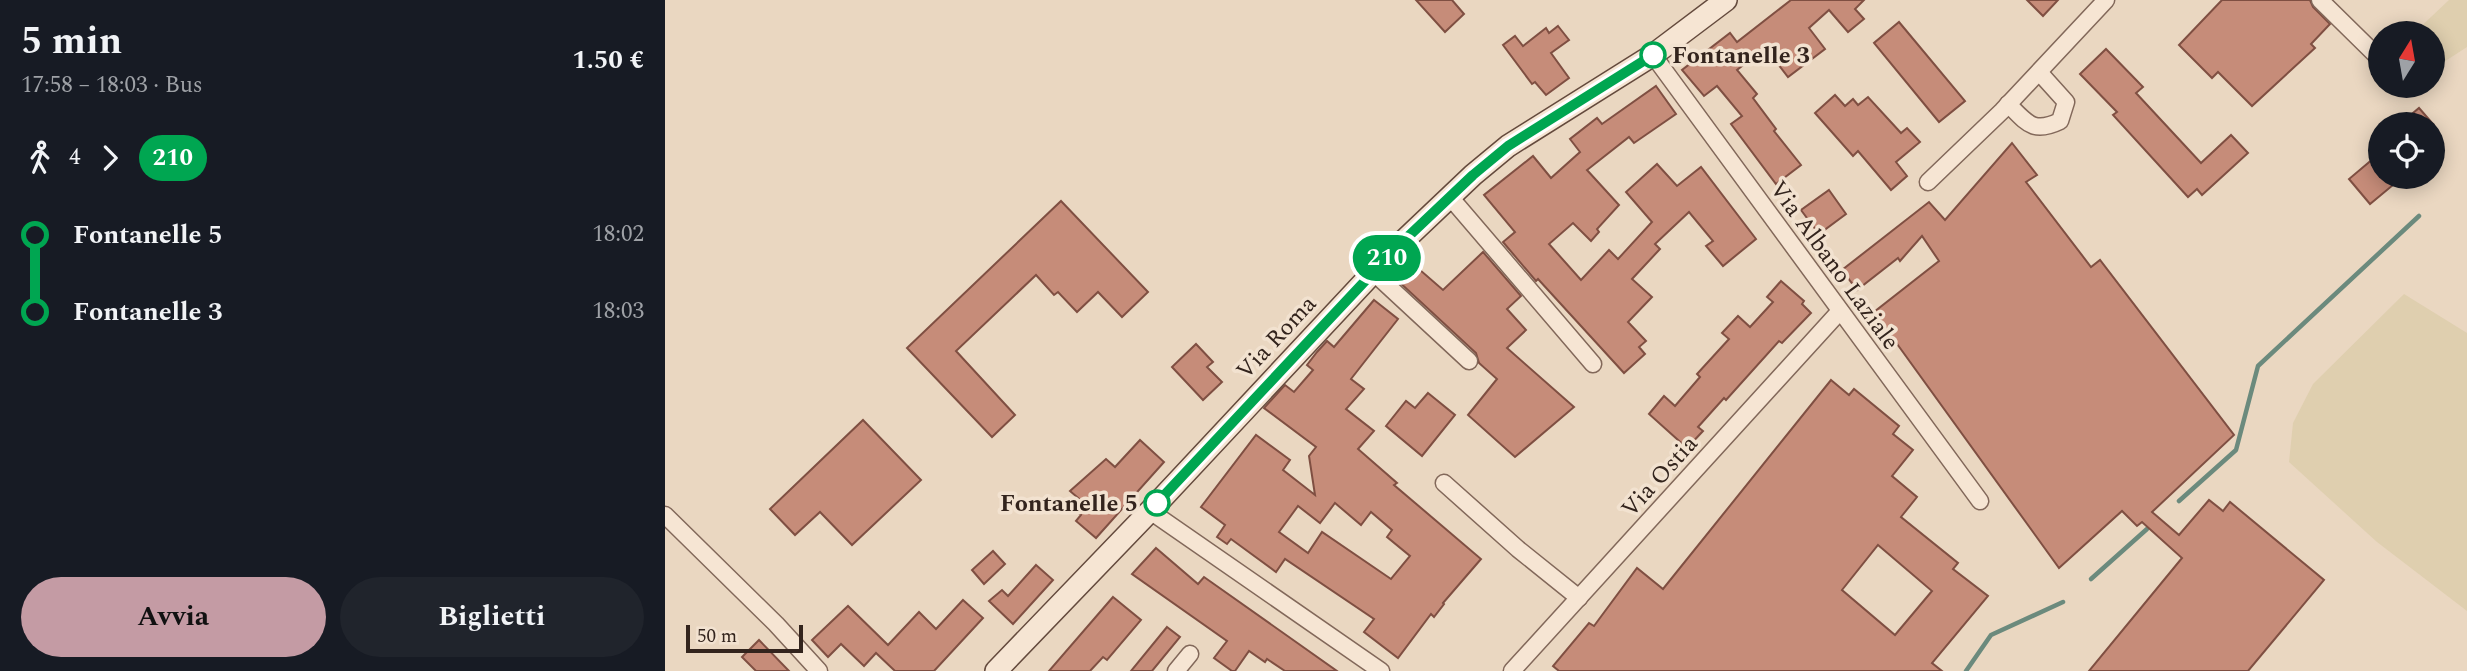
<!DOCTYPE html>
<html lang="it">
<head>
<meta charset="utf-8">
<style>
  :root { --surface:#171b24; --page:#20242c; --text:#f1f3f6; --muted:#9ea1a6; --accent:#c49ba4 }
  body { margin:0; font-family:Spectral,serif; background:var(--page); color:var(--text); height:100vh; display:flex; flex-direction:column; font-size:26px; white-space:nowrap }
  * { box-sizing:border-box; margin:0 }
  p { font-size:23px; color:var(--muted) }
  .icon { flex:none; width:38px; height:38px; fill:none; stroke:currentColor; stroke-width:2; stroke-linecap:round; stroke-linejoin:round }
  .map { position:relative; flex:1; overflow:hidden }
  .details { display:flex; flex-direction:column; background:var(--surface); width:665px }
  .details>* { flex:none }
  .badge { padding:0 14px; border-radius:23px; font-size:24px; line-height:46px }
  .needle { width:46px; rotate:11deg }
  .fabs { position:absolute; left:1703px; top:21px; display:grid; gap:14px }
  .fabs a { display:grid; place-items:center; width:77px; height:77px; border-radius:50%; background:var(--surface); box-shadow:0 4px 18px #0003; font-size:35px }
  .scale { position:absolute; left:21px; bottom:18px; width:117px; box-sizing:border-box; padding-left:7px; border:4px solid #33241d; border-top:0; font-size:19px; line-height:24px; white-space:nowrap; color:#33241d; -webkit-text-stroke:5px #f2e2d0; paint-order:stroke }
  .map>.badge { position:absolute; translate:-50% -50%; box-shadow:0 0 0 4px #fff }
  .legs { display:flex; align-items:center; gap:10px; height:77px; padding:0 21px; font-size:23px }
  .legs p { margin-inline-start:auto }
  .overview { display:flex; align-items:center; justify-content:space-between; height:119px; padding:0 21px }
  h1 { font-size:38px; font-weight:700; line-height:52px }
  .action { display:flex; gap:14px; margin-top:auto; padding:14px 21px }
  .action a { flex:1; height:80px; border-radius:42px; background:var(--accent); color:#111; font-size:28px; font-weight:700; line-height:80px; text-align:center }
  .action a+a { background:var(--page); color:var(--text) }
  ul { padding:0 21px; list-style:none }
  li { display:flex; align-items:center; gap:24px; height:77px; font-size:26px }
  li i { display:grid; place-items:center; width:10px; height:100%; margin:0 9px; background:currentColor }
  li i::after { content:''; width:18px; height:18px; margin:-9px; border:5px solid; border-radius:50%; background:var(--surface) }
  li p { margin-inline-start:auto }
  li:first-child i { background:linear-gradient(#0000 50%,currentColor 0) }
  li:last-child i { background:linear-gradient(currentColor 50%,#0000 0) }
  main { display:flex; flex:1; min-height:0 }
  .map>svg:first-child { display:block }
</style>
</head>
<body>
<main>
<section class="details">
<div class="overview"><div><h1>5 min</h1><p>17:58 – 18:03 · Bus</p></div><b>1.50 €</b></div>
<div class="legs"><svg class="icon" aria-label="walk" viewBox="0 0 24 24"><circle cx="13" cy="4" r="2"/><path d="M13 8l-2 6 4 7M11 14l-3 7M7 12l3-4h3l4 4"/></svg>4<svg class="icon" aria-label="forward" viewBox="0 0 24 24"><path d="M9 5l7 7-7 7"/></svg><b class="badge" style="background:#00a651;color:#fff">210</b></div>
<ul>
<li><i style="color:#00a651"></i><b>Fontanelle 5</b><p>18:02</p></li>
<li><i style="color:#00a651"></i><b>Fontanelle 3</b><p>18:03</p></li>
</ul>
<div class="action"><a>Avvia</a><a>Biglietti</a></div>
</section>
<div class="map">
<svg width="1802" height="671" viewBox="0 0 1802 671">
  <rect width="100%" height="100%" fill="#ead7c1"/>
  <g fill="#dfcfaf">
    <polygon points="1784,0 1802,0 1802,47 1768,69 1768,33 1749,33"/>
    <polygon points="1739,294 1802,333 1802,611 1712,542 1624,462 1628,423 1648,384"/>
  </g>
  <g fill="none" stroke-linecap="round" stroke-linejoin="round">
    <g stroke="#6b8a7d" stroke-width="4.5">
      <polyline points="1514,501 1571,450 1593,366 1754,216"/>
      <polyline points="1426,579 1482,529"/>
      <polyline points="1301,671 1326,635 1398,602"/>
    </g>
  </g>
  <g fill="#c68c79" stroke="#7f4f42" stroke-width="2" fill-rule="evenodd">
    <polygon points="751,0 787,0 799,14 780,32"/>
    <polygon points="1126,0 1199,0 1190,9 1199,19 1183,32 1164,10 1144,28 1160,49 1123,77 1106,55 1096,62 1091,55 1072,70 1092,94 1088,98 1111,129 1109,131 1136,165 1111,184 1066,124 1077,116 1052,86 1039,96 1017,70 1065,33 1072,42"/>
    <polygon points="1362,0 1393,0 1378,16"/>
    <polygon points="1557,0 1645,0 1648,7 1665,24 1646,44 1650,48 1587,106 1553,72 1547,78 1514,45"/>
    <polygon points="1234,22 1300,101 1274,122 1209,43"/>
    <polygon points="893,26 904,40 886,53 904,78 881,95 870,82 867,84 838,45 850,36 858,46 881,28 884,33"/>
    <polygon points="1441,49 1478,87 1471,93 1536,163 1566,135 1583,153 1537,195 1532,189 1523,197 1448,115 1452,112 1415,74"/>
    <polygon points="991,86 1011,114 969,143 964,137 922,170 954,205 932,229 934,232 926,241 908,223 884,244 916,280 944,250 953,259 987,222 961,192 992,164 1012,186 1036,167 1091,239 1058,266 1041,246 1048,241 1024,212 990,244 995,249 967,279 987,297 963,322 981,341 974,347 980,354 959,373 873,279 871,281 838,242 850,232 819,195 868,156 886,178 915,152 905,139 932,118 937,124"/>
    <polygon points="1170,95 1180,106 1188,99 1193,105 1203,97 1236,133 1242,128 1255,142 1231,162 1242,176 1226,190 1193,151 1188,156 1150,113"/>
    <polygon points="1754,108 1768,124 1735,124"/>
    <polygon points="1347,143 1372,175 1361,182 1426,267 1435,260 1569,435 1487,512 1514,535 1544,500 1558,511 1565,502 1659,580 1583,671 1424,671 1517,558 1477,522 1472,526 1457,511 1394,568 1209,312 1274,261 1257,236 1235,261 1233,258 1192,290 1177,270 1264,202 1280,220"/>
    <polygon points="1715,153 1715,177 1721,177 1728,185 1705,204 1684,179"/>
    <polygon points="1164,190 1181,214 1154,234 1136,210"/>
    <polygon points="396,201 483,292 457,317 433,292 412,312 393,292 389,295 371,275 291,351 350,415 327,437 242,348"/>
    <polygon points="818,252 856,296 842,309 861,330 842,348 909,407 850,457 803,415 832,379 814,363 811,353 731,279 747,263 778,290"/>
    <polygon points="1116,281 1139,301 1137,304 1146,313 1117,343 1114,341 1061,400 1059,398 1033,427 1038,431 1022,448 984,414 999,396 1010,406 1035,377 1032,374 1064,339 1057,333 1073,316 1085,327 1108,302 1102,297"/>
    <path d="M709,300L733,319L686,379L699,389L681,409L709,431L693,449L732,483L729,485L816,559L778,603L779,604L769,617L766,614L733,658L699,632L709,619L620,559L611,572L566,539L562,544L552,537L560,525L536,507L591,435L625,460L618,470L650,495L644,456L651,447L599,408L620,385L629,392L648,370L642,365L652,352L662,341L669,347ZM670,503L696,525L706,512L727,530L722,537L745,556L726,579L657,532L643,553L614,532L633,506L655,523Z"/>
    <polygon points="531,344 548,362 542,367 557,382 538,400 507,367"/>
    <path d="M1166,380L1184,395L1189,389L1234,426L1228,434L1248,450L1227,476L1252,497L1236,517L1293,563L1288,569L1323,596L1267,663L1277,671H894L888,666L924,623L929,626L972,568L998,589ZM1213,545L1267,591L1230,635L1177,590Z"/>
    <polygon points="763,393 790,415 757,456 721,426 741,401 750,408"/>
    <polygon points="198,420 256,480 187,545 155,512 130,535 105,509"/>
    <polygon points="475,440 499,462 431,538 411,521 416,515 411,511 419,503 405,491 441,459 450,467"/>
    <polygon points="491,548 533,584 539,577 672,671 620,671 602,659 600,662 584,651 570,671 567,671 549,658 562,641 467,574"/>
    <polygon points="328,551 340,564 319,584 307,570"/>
    <polygon points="371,565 388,580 348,624 324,601 337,590 343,596"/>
    <polygon points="448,597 476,620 442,660 438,657 425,671 384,671"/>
    <polygon points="298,600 318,618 269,671 230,671 211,653 199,666 176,644 163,657 147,640 183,606 223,645 254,612 271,629"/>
    <polygon points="502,627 515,637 487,671 466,671"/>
    <polygon points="94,640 124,671 91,671 77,657"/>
  </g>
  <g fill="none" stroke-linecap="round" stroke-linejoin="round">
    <g stroke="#82685a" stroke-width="19">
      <g id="minor">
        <polyline points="1655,0 1715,59"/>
        <polyline points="988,55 1315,501"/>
        <path d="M1343,104C1362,123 1368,134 1395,121L1401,102L1374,72"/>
        <polyline points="1263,182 1337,111 1441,0"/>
        <polyline points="785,197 928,364"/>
        <polyline points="708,272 804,361"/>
        <polyline points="779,483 853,549 914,598"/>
        <polyline points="485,511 716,671"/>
        <polyline points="0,515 111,624 154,671"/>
        <polyline points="511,671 525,654"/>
        <polyline points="847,671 1175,311"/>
      </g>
    </g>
    <g stroke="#644a3d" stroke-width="24">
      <polyline id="secondary" points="331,671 485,511 730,249 808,175 843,146 988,55 1061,0"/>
    </g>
    <use href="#minor" stroke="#f6e5d3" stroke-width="16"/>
    <use href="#secondary" stroke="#f6e5d3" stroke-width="21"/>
  </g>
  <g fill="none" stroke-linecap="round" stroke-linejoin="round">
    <g stroke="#fff" stroke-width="16">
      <polyline id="line-1" points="492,503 730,249 808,175 843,146 988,55"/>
    </g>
    <use href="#line-1" stroke="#00a651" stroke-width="10"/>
  </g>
  <g fill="#fff" stroke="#00a651" stroke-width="3.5">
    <circle cx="988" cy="55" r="12"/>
    <circle cx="492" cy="503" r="12"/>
  </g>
  <g text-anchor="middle" stroke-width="7" stroke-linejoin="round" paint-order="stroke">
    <g font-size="24" font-weight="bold" fill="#33241d" stroke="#f2e2d0" text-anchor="start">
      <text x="1007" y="63">Fontanelle 3</text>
      <text x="473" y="511" text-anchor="end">Fontanelle 5</text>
    </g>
    <g font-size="24" fill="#33241d" stroke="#f2e2d0">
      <text transform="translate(1170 265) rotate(54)" y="8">Via Albano Laziale</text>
      <text transform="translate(611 337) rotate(-47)" y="8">Via Roma</text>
      <text transform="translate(994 476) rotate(-48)" y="8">Via Ostia</text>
    </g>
  </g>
</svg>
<div class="fabs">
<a><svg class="needle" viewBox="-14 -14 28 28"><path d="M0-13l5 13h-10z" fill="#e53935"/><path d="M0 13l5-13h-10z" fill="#9ea1a6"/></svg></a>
<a><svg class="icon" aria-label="locate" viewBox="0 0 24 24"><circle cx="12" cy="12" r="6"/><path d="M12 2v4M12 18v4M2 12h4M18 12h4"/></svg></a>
</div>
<div class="scale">50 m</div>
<b class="badge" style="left:722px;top:258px;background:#00a651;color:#fff">210</b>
</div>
</main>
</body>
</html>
